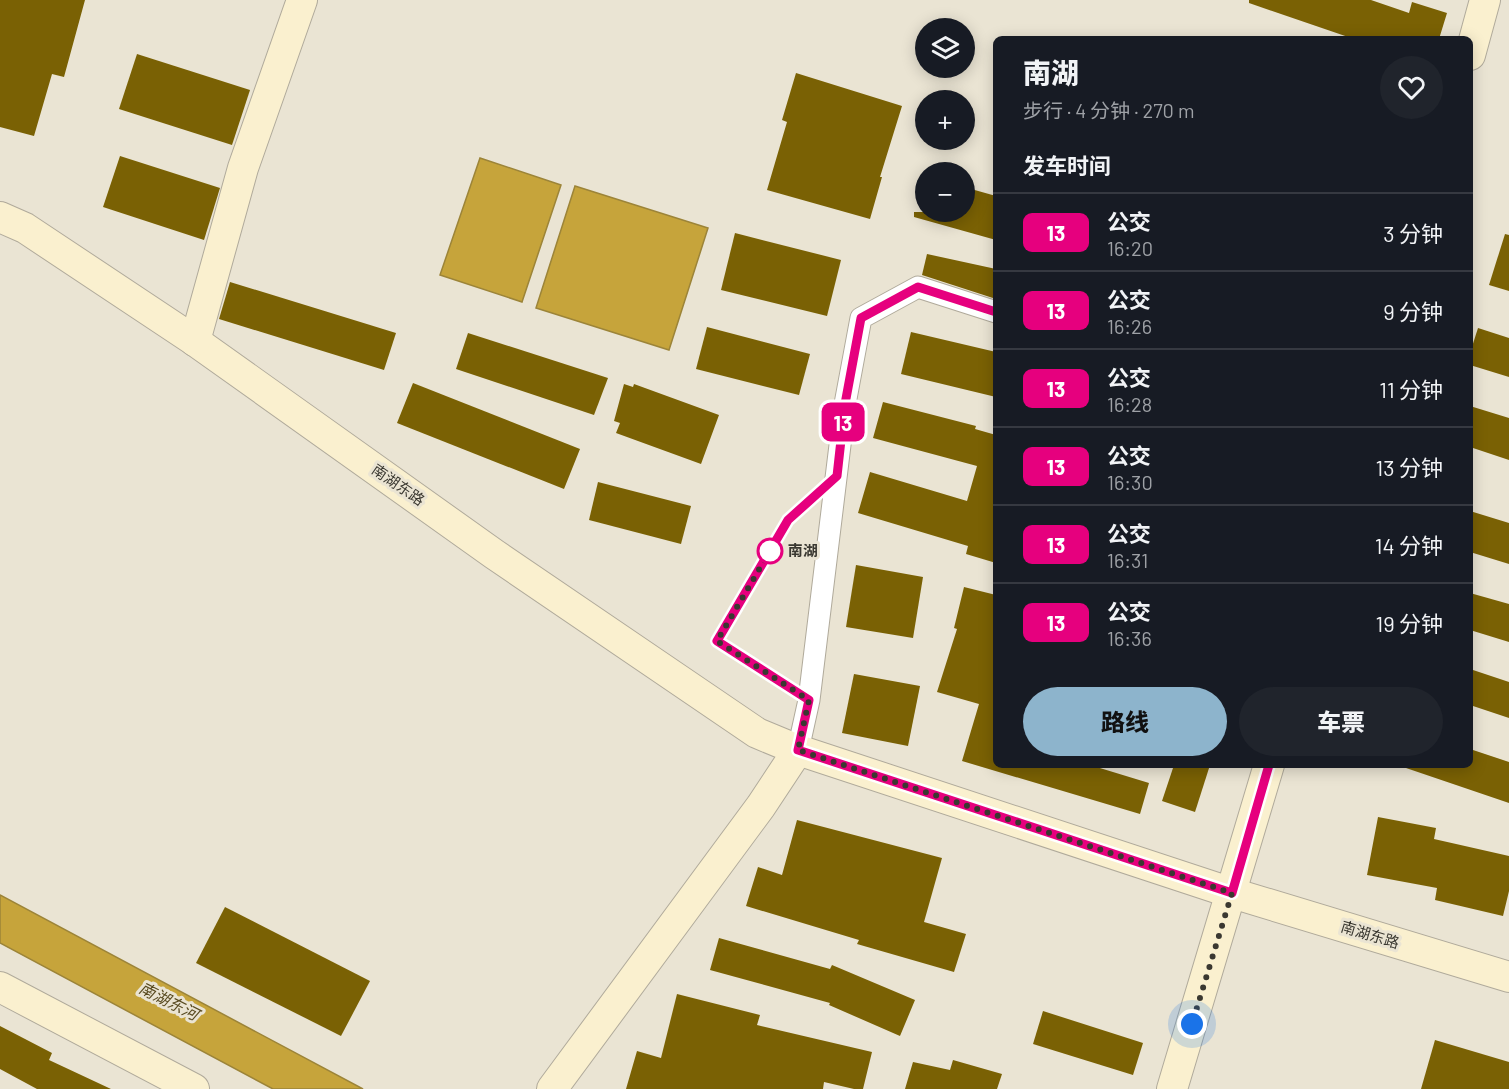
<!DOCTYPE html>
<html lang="zh">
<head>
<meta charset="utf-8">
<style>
  :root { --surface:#171b24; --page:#20242c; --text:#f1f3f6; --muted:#9ea1a6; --line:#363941; --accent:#8db4cc }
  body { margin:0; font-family:Barlow,"Noto Sans SC",sans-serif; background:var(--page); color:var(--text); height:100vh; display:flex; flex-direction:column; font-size:22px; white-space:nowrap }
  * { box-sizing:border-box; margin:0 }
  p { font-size:20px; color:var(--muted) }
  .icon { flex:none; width:33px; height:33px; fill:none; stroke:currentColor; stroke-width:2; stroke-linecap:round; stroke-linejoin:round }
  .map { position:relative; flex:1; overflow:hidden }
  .details { position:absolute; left:993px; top:36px; width:480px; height:732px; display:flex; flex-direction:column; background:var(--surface); border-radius:9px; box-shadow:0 3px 15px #0003 }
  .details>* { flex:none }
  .badge { padding:0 12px; border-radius:9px; font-size:21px; line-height:39px }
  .tools { position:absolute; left:915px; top:18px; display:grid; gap:12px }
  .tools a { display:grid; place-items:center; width:60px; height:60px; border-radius:50%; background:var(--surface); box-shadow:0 3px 15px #0003; font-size:30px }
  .you { position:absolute; width:30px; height:30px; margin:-15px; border:4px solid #fff; border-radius:50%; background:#1a73e8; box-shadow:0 0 0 9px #1a73e833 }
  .map>.badge { position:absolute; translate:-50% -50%; box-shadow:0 0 0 3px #fff }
  h2 { padding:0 30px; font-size:22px; line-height:54px }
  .round { display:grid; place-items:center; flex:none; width:63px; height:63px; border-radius:32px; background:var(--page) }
  .headline { display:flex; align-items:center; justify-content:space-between; height:102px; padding:0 30px }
  h1 { font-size:28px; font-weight:800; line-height:45px }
  .cta { display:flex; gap:12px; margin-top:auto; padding:12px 30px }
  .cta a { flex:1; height:69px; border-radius:36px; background:var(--accent); color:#111; font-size:24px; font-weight:800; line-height:69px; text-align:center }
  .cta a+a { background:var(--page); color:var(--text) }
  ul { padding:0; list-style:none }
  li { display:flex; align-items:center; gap:18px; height:78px; padding:0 30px; border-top:2px solid var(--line) }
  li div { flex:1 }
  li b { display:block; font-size:22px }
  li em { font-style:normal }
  li .badge { min-width:66px; font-weight:700; text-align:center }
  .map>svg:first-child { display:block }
</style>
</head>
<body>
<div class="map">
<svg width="1509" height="1089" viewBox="0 0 1509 1089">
  <rect width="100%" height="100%" fill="#eae4d3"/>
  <g fill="#c6a43b" stroke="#9c8438" stroke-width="1.5">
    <polygon points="480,158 561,185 522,302 440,275"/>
    <polygon points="575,186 708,228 669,350 536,308"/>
    <polygon points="0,895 363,1089 273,1089 0,943"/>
  </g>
  <g fill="#7a6104">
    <polygon points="0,0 85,0 64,77 52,74 34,136 0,127"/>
    <polygon points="1249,0 1371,0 1409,13 1412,2 1447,13 1439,39 1354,39 1249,3"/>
    <polygon points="137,54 250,90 232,145 119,109"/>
    <polygon points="796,73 902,106 880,177 882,177 870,219 767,190 787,122 782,120"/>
    <polygon points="120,156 220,188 204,240 103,207"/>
    <polygon points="964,187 996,196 996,240 914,217 914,212 964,212"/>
    <polygon points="735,233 841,260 827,316 721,290"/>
    <polygon points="1505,234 1509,235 1509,291 1489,285"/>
    <polygon points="927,254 996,269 996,299 922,275"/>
    <polygon points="230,282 396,333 384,370 219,319"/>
    <polygon points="707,327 810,354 799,395 696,369"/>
    <polygon points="1478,328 1509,338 1509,377 1470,365 1470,353"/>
    <polygon points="911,332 996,352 996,397 901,374"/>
    <polygon points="468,333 608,378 594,415 456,369"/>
    <polygon points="413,383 580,449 564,489 397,423"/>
    <polygon points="624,384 633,387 634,384 719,415 701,464 616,433 620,423 614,421"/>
    <polygon points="883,402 976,426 975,429 996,435 996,563 966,554 968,546 858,513 870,472 967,501 977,466 873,438"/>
    <polygon points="1470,406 1509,418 1509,460 1470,447"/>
    <polygon points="598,482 691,506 681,544 589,520"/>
    <polygon points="1470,511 1509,523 1509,564 1470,552"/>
    <polygon points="856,565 923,577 913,638 846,627"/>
    <polygon points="964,587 996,595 996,765 1090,765 1149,783 1140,814 962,761 979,704 937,692 957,629 954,628"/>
    <polygon points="1470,593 1509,604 1509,642 1470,630"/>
    <polygon points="1470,669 1509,682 1509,718 1470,705"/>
    <polygon points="854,674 920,686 908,746 842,733"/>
    <polygon points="1470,749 1509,762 1509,803 1406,768 1406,765 1470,765"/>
    <polygon points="1174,765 1210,765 1195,812 1162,801"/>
    <polygon points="1378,817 1436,828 1434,839 1509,856 1509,891 1503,916 1435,900 1437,888 1367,875"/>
    <polygon points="797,820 942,858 924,922 966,934 954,972 857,944 859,940 746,906 758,867 782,875"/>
    <polygon points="225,907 370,981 341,1036 196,963"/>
    <polygon points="719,938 830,969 832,965 915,1000 900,1036 829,1005 830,1003 710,970"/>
    <polygon points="677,994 760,1015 757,1025 872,1052 863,1089 854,1089 824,1082 823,1089 626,1089 637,1051 661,1058"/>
    <polygon points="1043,1011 1143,1043 1133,1075 1033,1044"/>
    <polygon points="0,1026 52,1053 49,1060 111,1089 37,1089 0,1069"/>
    <polygon points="1435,1040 1509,1062 1509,1089 1421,1089"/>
    <polygon points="953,1060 1002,1074 997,1089 905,1089 913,1062 950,1070"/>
  </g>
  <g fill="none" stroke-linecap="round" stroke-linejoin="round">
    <g stroke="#b0aa9b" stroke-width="13">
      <polyline id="lane" points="809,700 717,641 788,520 835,478"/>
    </g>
    <g stroke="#b0aa9b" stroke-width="23">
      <polyline id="street" points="798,750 809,700 845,404 861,318 918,287 996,312"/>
    </g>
    <g stroke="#b0aa9b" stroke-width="32">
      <g id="secondary">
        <polyline points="1470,55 1485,0"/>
        <polyline points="0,217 25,228 195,341 494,554 757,733 798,750 1232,893 1509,977"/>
        <polyline points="195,341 243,168 302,0"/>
        <polyline points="0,987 194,1089"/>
        <polyline points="552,1089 761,806 798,750"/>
        <polyline points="1172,1089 1269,765"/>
      </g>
    </g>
    <use href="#lane" stroke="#fff" stroke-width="10"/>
    <use href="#street" stroke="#fff" stroke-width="21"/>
    <use href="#secondary" stroke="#faf0cf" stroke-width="30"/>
  </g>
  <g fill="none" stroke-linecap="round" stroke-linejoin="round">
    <g stroke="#fff" stroke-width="14">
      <polyline id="line" points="996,312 918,287 861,318 845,404 837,476 788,520 717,641 809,700 798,750 1232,893 1269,765"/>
    </g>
    <use href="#line" stroke="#e6007e" stroke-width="9"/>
    <polyline stroke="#3a3831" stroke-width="6" stroke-dasharray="0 10.8" points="770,551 717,641 809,700 798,750 1232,893 1192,1024"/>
  </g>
  <circle fill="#fff" stroke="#e6007e" stroke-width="3" cx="770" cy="551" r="12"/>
  <g text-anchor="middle" stroke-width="6" stroke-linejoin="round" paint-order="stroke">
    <g font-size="15" fill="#3a3831" stroke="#eae4d3">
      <text transform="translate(398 485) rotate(35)" y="5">南湖东路</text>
      <text transform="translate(1370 935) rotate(17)" y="5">南湖东路</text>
    </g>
    <g font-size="15" font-weight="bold" fill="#3a3831" stroke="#eae4d3" text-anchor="start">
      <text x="788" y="556">南湖</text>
    </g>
    <g font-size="16" font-style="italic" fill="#584a20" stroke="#eae4d3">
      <text transform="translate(169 1001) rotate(27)" y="6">南湖东河</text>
    </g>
  </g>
</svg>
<div class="tools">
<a><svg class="icon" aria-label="layers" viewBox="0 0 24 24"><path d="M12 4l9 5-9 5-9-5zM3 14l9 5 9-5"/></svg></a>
<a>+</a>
<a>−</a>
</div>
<div class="you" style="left:1192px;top:1024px"></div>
<b class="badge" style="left:843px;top:422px;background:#e6007e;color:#fff">13</b>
<section class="details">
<div class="headline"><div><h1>南湖</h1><p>步行 · 4 分钟 · 270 m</p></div><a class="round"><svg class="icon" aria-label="heart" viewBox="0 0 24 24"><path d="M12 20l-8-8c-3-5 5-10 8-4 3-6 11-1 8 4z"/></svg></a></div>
<h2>发车时间</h2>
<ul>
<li><span class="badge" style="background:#e6007e;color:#fff">13</span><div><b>公交</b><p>16:20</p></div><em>3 分钟</em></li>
<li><span class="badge" style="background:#e6007e;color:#fff">13</span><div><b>公交</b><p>16:26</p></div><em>9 分钟</em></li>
<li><span class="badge" style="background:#e6007e;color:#fff">13</span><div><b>公交</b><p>16:28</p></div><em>11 分钟</em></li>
<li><span class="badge" style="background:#e6007e;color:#fff">13</span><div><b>公交</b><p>16:30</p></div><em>13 分钟</em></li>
<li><span class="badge" style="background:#e6007e;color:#fff">13</span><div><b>公交</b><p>16:31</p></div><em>14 分钟</em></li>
<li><span class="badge" style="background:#e6007e;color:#fff">13</span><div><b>公交</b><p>16:36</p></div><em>19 分钟</em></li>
</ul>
<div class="cta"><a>路线</a><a>车票</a></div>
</section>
</div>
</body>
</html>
